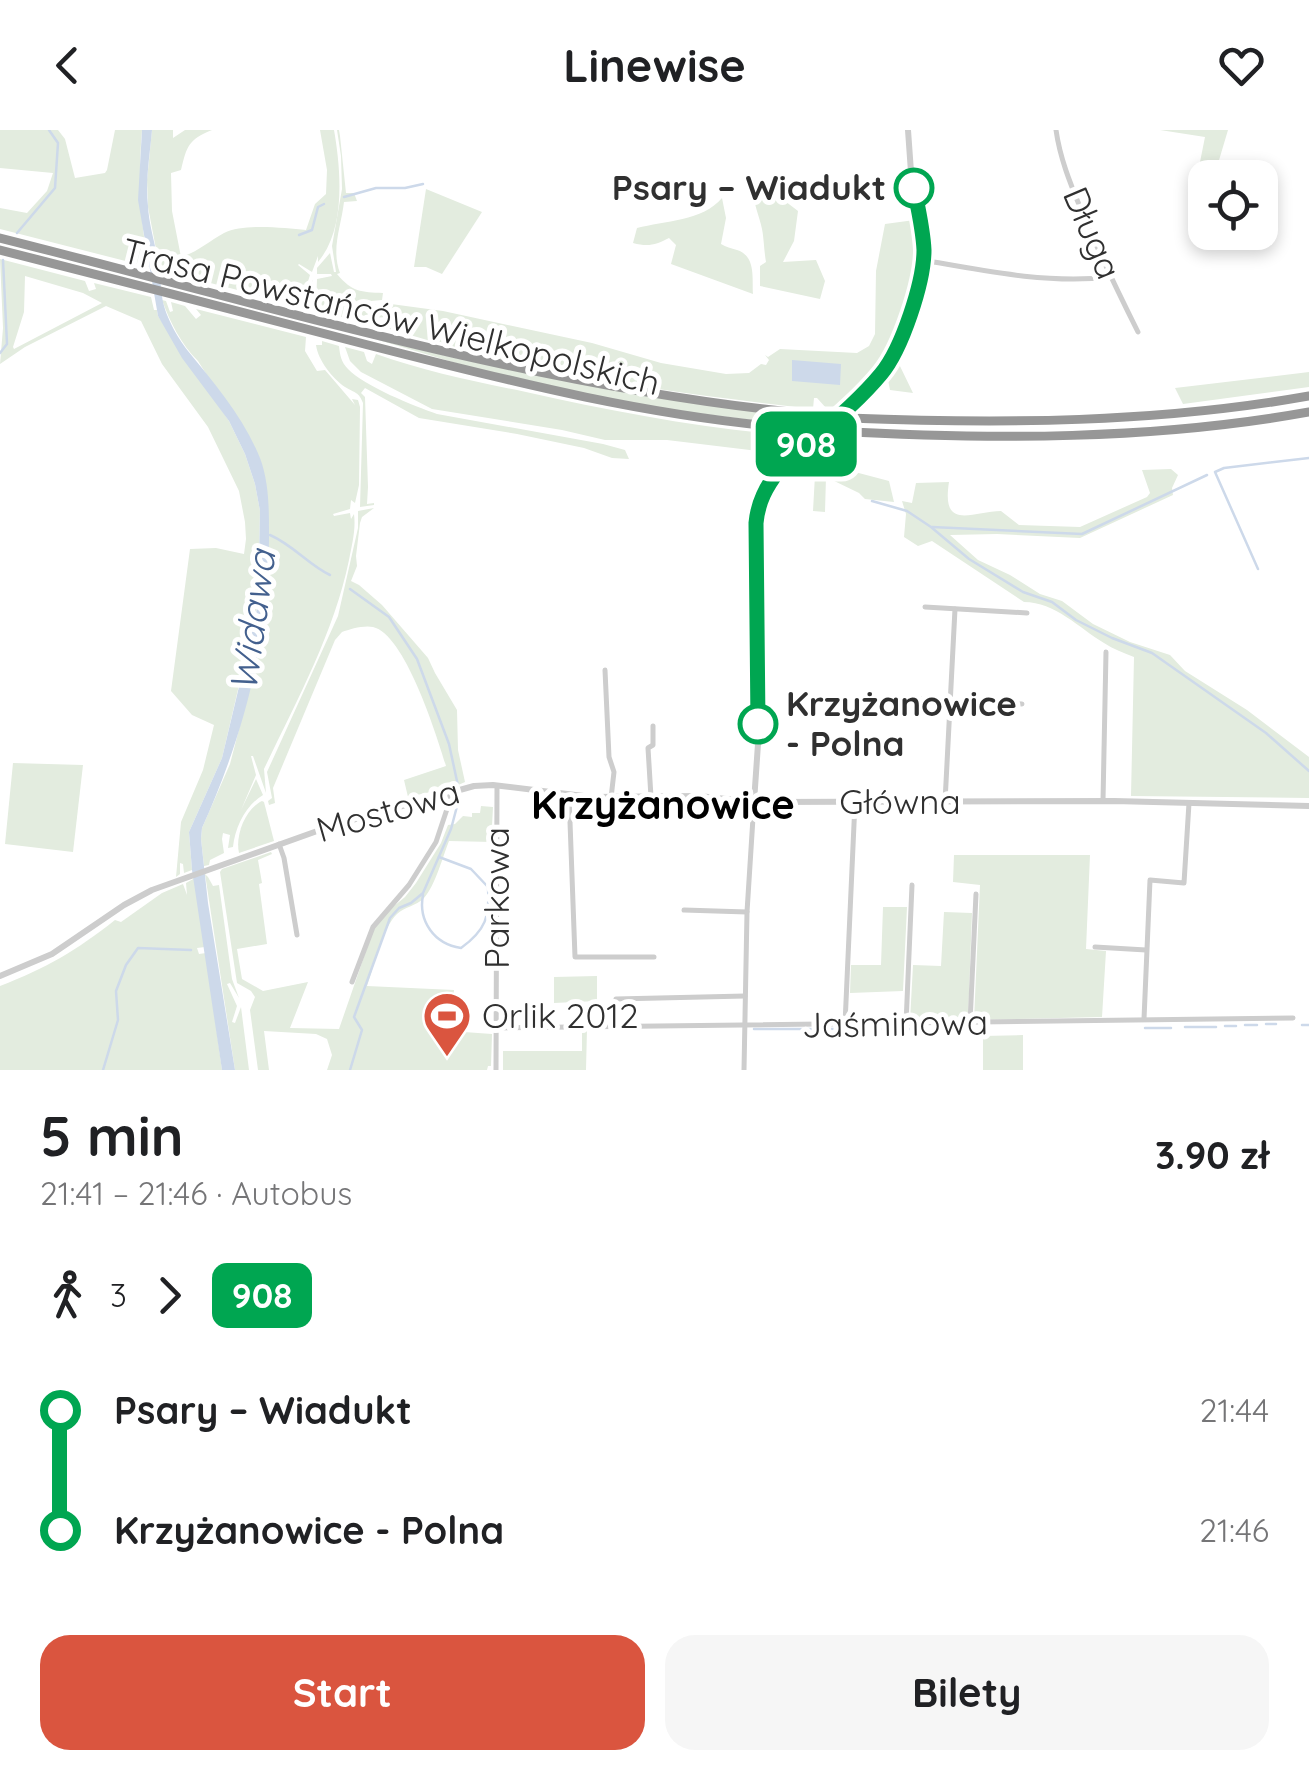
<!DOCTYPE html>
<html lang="pl">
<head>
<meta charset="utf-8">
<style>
  :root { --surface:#fff; --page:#f6f6f6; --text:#202124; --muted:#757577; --accent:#da553f }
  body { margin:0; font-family:Quicksand,sans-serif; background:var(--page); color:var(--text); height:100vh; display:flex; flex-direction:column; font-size:38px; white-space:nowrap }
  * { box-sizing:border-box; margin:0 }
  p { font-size:32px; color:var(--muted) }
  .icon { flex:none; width:55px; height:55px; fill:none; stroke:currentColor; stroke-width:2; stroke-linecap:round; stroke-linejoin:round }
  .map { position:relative; height:940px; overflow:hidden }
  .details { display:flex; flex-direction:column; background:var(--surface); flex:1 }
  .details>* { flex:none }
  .badge { padding:0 20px; border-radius:15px; font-size:35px; line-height:65px }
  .controls { position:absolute; left:1188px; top:30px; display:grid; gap:20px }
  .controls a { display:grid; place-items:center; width:90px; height:90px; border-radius:20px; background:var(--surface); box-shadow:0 5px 15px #0003; font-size:50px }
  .map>.badge { position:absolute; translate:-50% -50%; box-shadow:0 0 0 5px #fff }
  .legs { display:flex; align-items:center; gap:15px; height:110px; padding:0 40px; font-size:32px }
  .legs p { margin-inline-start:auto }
  .headline { display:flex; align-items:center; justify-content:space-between; height:170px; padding:0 40px }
  h1 { font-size:55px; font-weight:700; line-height:75px }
  .cta { display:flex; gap:20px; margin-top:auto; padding:20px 40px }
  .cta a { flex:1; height:115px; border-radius:30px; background:var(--accent); color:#fff; font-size:40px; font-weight:700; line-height:115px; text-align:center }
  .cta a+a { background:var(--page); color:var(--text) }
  ul { padding:0 40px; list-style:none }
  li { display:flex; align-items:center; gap:35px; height:120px; font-size:38px }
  li i { display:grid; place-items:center; width:15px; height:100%; margin:0 12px; background:currentColor }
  li i::after { content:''; width:25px; height:25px; margin:-12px; border:8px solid; border-radius:50%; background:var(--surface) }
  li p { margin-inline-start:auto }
  li:first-child i { background:linear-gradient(#0000 50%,currentColor 0) }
  li:last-child i { background:linear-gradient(currentColor 50%,#0000 0) }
  header { display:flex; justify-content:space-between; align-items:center; height:130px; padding:0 40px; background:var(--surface); font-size:45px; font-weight:700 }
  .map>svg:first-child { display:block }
</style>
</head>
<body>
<header><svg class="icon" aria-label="back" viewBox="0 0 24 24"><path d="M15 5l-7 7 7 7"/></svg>Linewise<svg class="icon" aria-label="heart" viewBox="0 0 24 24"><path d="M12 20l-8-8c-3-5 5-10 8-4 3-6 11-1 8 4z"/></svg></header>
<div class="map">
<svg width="1309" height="940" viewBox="0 0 1309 940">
  <rect width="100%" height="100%" fill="#fff"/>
  <g fill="#e3ecdf" fill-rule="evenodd">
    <path d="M0,0H58L65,9L75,48L105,43L107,40L115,0H142C138,48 140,90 149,137L0,99V78L27,83L47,61L53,43L0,38Z"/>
    <path d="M152,0H173V8L185,0H212C188,10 187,16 181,40L171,43L172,81L181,127C198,122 209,111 224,103C245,93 283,98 306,100L315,74L326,64L327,40L320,0H334C341,40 346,99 318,132V126L312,142L299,134L298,135L310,145L304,164L307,165L313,150V177L307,178L160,140L148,77L147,50Z"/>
    <path d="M337,0H339L340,6L346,63H354L357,71L344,72C341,97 331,119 340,143L337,144C352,162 361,162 383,163L382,170C367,171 352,172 345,188L321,181V177L316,176L317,149L332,146L331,144H317V138L330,123L334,142H336L332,116L342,59L341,26Z"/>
    <polygon points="1160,0 1228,0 1214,47 1205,48 1205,73 1202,80 1193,67 1205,7"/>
    <path d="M764,55L798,81L794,111L783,132L816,130L825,151L820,169L760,156V136L766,132C764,121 764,109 762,99C759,84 753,75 754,59Z"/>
    <polygon points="426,59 482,82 442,144 426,137 414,137"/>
    <path d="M722,68L726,88L721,114C726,117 731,118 737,120C756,126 752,148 753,164L671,134L676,115L669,108C656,115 648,117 633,113L637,98C664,91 703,91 722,68Z"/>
    <path d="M922,89L925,112V139L914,179L915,192L898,232L913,263L890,260L885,235L839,280L827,279L817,268H814L813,279C720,268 628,257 536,237C503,229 469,223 438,211L434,212L383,197L385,187L375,188L371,194L349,189L353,183L367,175L391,174L443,181L592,213L661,233L726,244L749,243L761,234L766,235L769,230L765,225L768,227L780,219L857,223L869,216L875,204L876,141L885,94Z"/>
    <path d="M0,129L85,151L89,161L96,159L94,153L151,167L154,180H157L158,186L229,291L245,324L255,354L260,381L258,474L222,628L189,702L192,740L184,743L183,734L180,733V744L176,747L181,692L203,640L214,595L192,585L171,561L190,419L216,418L244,424L246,409L245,392L239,361L208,297L162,234L141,191L106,176L25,217L0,234L3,198ZM25,146L83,163L102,173L14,219L13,217L24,182Z"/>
    <path d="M162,170L166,171L170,182L173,181L171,172L185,176L196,189L201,185L196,179L306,207L305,221L317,241L325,240L355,275L352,269L358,270L360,277L359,355L355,373L351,370L350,379L333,384L334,386L350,383L351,389L354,384C356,400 352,414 349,430C334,503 296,572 264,639L266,663L253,626H251L256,645L241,680L256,649L263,665C246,675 235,697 233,717L228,718L230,705L223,703L222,709L224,723L210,730L209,735L204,736L201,709L202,698L230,634L258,526L270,445L267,362L259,327L198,231C181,214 170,192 162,170Z"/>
    <path d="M375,209C518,244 662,272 808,288L802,296L671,280L592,265L466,236Z"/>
    <path d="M322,211L339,216C340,225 341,232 348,239C364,256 414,276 437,284L603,314L625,320L629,329L612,328L584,318L517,304L419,288L365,258L361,263L365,267L368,357L367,374L374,373V375L360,377L363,273C359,262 355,263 345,257C332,248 318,230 316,215H322Z"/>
    <path d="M345,217L364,222L367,231L372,234L376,224C424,241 476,252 526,262C611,281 699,298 786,305L785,316L798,306L810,307L780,334L758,321L667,310H605L562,300L432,279L361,242L350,231Z"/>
    <polygon points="1309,242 1309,257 1183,274 1175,258"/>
    <polygon points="803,322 836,337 889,351 894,372 865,369 859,363 826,347 825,382 813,381 815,345 800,339 796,334"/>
    <path d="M1171,339L1178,345L1172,358L1173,365L1080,408L997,404L950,405L978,430L1010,445L1040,464L1062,471L1093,494L1130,512L1170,525L1185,541L1247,580L1309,627V668L1131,666L1134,527C1124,523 1113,519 1104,513C1079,498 1055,472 1024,472L932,411L918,416L904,407L906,384L902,371L912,373L916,353L949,352C941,402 973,381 1001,381L1019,395L1080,397L1147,367L1150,363L1142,340Z"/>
    <path d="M374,378L362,387L360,393L356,426L357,436L351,451L359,455L382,475L428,528L435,543L457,580L458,620L465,652L456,656L453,655V657L408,667L404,650L446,636C437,606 405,504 373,497C364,495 350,499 342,502L335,510L273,658L275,673L269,675L268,671L272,668L267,642L338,486L358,398V381Z"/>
    <polygon points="13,633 83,635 73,722 5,714"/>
    <path d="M262,671L264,672L274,711L239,723C235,706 245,679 262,671Z"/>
    <path d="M481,676L493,677L492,696H489V700L492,701V712L449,711C443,726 435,756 424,768C416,776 404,777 397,784C383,797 374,837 367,856L454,860L450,901L492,904L491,936H488L487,940H327L332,925L327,909L316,904L264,901L269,940H258L250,880L255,867L251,861L237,853L220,742L222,739L271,722L272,724L258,730L262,753L259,754L267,814L237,819L242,849L263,861L308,852L290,898L339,899L374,798L388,781L405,767L416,753L441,713L448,695L455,694L463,686L472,687V683H480Z"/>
    <polygon points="954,725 1090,725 1086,819 1106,821 1102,887 974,890 980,755 953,752"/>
    <polygon points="205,744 208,747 213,756 219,755 232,849 239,868 230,853 227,854 237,876 232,892 235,893 241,877 249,940 235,940"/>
    <path d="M195,748L205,817L197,818L199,824L206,823L222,940H0V856C46,838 76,821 115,790L121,792L162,763L183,754L187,765L186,753Z"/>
    <polygon points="883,777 907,777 903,861 850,863 851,835 881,835"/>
    <polygon points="944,782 972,783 968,890 910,891 913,835 941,836"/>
    <polygon points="597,846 597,871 554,873 554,847"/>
    <polygon points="582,899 587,899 586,940 503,940 503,921 582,921"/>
    <polygon points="1023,905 1023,940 983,940 983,906"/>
  </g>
  <g fill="#cdd9ea">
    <path d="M142,0H152C150,25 145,51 148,76C149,96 156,116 159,136C161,146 160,156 162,166C164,184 177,207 188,221C215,254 244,288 260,328C269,352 269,378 269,403C270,506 244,605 202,698L201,709L208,773L235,940H222L192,740L189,702L222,628L253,498L258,474L260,381L255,354L245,324L229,291L182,228L158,186L138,70Z"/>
    <polygon points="792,230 841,234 840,255 792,251"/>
  </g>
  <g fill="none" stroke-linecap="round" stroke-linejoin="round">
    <g stroke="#cdd9ea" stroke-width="2.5">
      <polyline points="344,67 376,58 405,58 423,54"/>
      <polyline points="17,103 55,58 58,13 49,0"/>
      <polyline points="299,105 312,100 318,77 324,74"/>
      <polyline points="0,223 7,214 3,130"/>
      <polyline points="872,371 907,381 931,397 969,429 1023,462 1052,472 1076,490 1112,508 1152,523 1266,603 1309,641"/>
      <polyline points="932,397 1082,404 1207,345"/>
      <path d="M270,405C293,415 309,435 330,445"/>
      <polyline points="1258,439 1215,342 1224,338 1309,328"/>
      <polyline points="350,459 389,487 417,529 449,614 460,665 451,699 423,763 411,773 399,778 390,788 354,887 362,900 350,940"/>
      <path d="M423,765C418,791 434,814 461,818C486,800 490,786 488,757L471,739L439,727"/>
      <polyline points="1266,894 1276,894"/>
      <polyline points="1245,895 1257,895"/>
      <polyline points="1302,895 1309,895"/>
      <polyline points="1225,896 1236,896"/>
      <polyline points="1185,897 1216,897"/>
      <polyline points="1145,898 1171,898"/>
      <polyline points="754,899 911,899"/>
      <polyline points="103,940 118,890 116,861 126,835 138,818 191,820"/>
    </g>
    <g stroke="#cdcdcd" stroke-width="5">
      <path d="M1056,0C1060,29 1071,55 1082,82C1099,123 1118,162 1138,202"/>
      <path d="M923,130C985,141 1048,154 1110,147"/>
      <polyline points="925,477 1027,483"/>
      <polyline points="605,540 609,627 614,642 611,668"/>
      <polyline points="897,568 1022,574"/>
      <polyline points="569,665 575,827 654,827"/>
      <polyline points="651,667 648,618 653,615 653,596"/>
      <polyline points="1103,671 1106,522"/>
      <polyline points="945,672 955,479"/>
      <polyline points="279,714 284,728 297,805"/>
      <polyline points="684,780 747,782"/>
      <polyline points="1095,817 1146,820"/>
      <polyline points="352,852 373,797 409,755 436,712 450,670 450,662"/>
      <polyline points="616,869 745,866"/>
      <polyline points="1144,889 1150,750 1184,753 1189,673"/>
      <polyline points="970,893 976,764"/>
      <polyline points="845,894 855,672"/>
      <polyline points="906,894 912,755"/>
      <polyline points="496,898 1293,888"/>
      <polyline points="496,940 497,656"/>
      <polyline points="744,940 747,782 754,672"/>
    </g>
    <g stroke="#cdcdcd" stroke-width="6">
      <path d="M754,672L758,614L756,393C759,372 765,356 779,340L875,251L888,236L900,212L918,155L924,123L911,42L908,0"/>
      <polyline points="0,846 52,824 124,775 152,760 334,695 474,656 493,655 592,667 699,666 754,672 1114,671 1309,676"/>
    </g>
    <g stroke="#979797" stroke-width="9">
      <path d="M0,108C271,176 542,260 821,285"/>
      <path d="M0,120C123,151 245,183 368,215C512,252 658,289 807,299"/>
      <path d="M848,288C1002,294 1157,293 1309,266"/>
      <path d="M834,301C992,310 1153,310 1309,282"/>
    </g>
    <g stroke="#979797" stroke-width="9">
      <polyline points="821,285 848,288"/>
      <polyline points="807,299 834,301"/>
    </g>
  </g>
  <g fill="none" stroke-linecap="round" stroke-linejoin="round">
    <g stroke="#fff" stroke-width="22">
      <path id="line-1" d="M758,594L756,393C758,372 766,357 779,340C812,308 852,279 881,244C902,219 924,152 924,120C923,99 918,78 914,58"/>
    </g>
    <use href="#line-1" stroke="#00a651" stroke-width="15"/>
  </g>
  <defs>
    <g id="stadium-pin" transform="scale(2.5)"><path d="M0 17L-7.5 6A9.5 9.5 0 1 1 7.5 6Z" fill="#da553f" stroke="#fff"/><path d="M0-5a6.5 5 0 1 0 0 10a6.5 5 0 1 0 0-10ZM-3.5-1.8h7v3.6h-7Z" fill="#fff"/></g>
  </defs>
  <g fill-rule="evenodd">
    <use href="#stadium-pin" x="447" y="886"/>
  </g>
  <g fill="#fff" stroke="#00a651" stroke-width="5">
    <circle cx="914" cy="58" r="18"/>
    <circle cx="758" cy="594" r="18"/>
  </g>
  <g text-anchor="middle" stroke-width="10" stroke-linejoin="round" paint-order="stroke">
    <g font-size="35" font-weight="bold" fill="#303030" stroke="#fff" text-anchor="end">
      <text x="886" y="70">Psary – Wiadukt</text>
      <text x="786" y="586" text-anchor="start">Krzyżanowice<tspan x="786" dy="40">- Polna</tspan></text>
    </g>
    <g font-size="35" fill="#303030" stroke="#fff">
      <text transform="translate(1092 103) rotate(67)" y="12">Długa</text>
      <text transform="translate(391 187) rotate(14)" y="12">Trasa Powstańców Wielkopolskich</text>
      <text x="900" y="684">Główna</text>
      <text transform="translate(388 681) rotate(-16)" y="12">Mostowa</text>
      <text transform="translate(497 768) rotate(-90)" y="12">Parkowa</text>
      <text transform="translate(895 894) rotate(-1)" y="12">Jaśminowa</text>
    </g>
    <g font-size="35" fill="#303030" stroke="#fff" text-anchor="start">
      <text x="482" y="898">Orlik 2012</text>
    </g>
    <g font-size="38" font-style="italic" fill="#43608e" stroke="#fff">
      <text transform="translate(253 491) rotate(-82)" y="13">Widawa</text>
    </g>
    <g font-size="40" font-weight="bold" fill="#000" stroke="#fff">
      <text x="663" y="689">Krzyżanowice</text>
    </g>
  </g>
</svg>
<div class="controls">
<a><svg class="icon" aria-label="locate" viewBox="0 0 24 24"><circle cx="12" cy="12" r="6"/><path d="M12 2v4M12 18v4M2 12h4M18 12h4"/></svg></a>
</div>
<b class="badge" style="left:806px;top:314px;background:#00a651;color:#fff">908</b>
</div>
<section class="details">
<div class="headline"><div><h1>5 min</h1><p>21:41 – 21:46 · Autobus</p></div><b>3.90 zł</b></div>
<div class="legs"><svg class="icon" aria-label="walk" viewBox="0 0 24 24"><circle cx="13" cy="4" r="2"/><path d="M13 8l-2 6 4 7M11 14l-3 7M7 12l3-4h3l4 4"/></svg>3<svg class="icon" aria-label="forward" viewBox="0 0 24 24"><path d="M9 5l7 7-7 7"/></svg><b class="badge" style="background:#00a651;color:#fff">908</b></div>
<ul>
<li><i style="color:#00a651"></i><b>Psary – Wiadukt</b><p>21:44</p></li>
<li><i style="color:#00a651"></i><b>Krzyżanowice - Polna</b><p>21:46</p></li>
</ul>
<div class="cta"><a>Start</a><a>Bilety</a></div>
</section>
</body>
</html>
